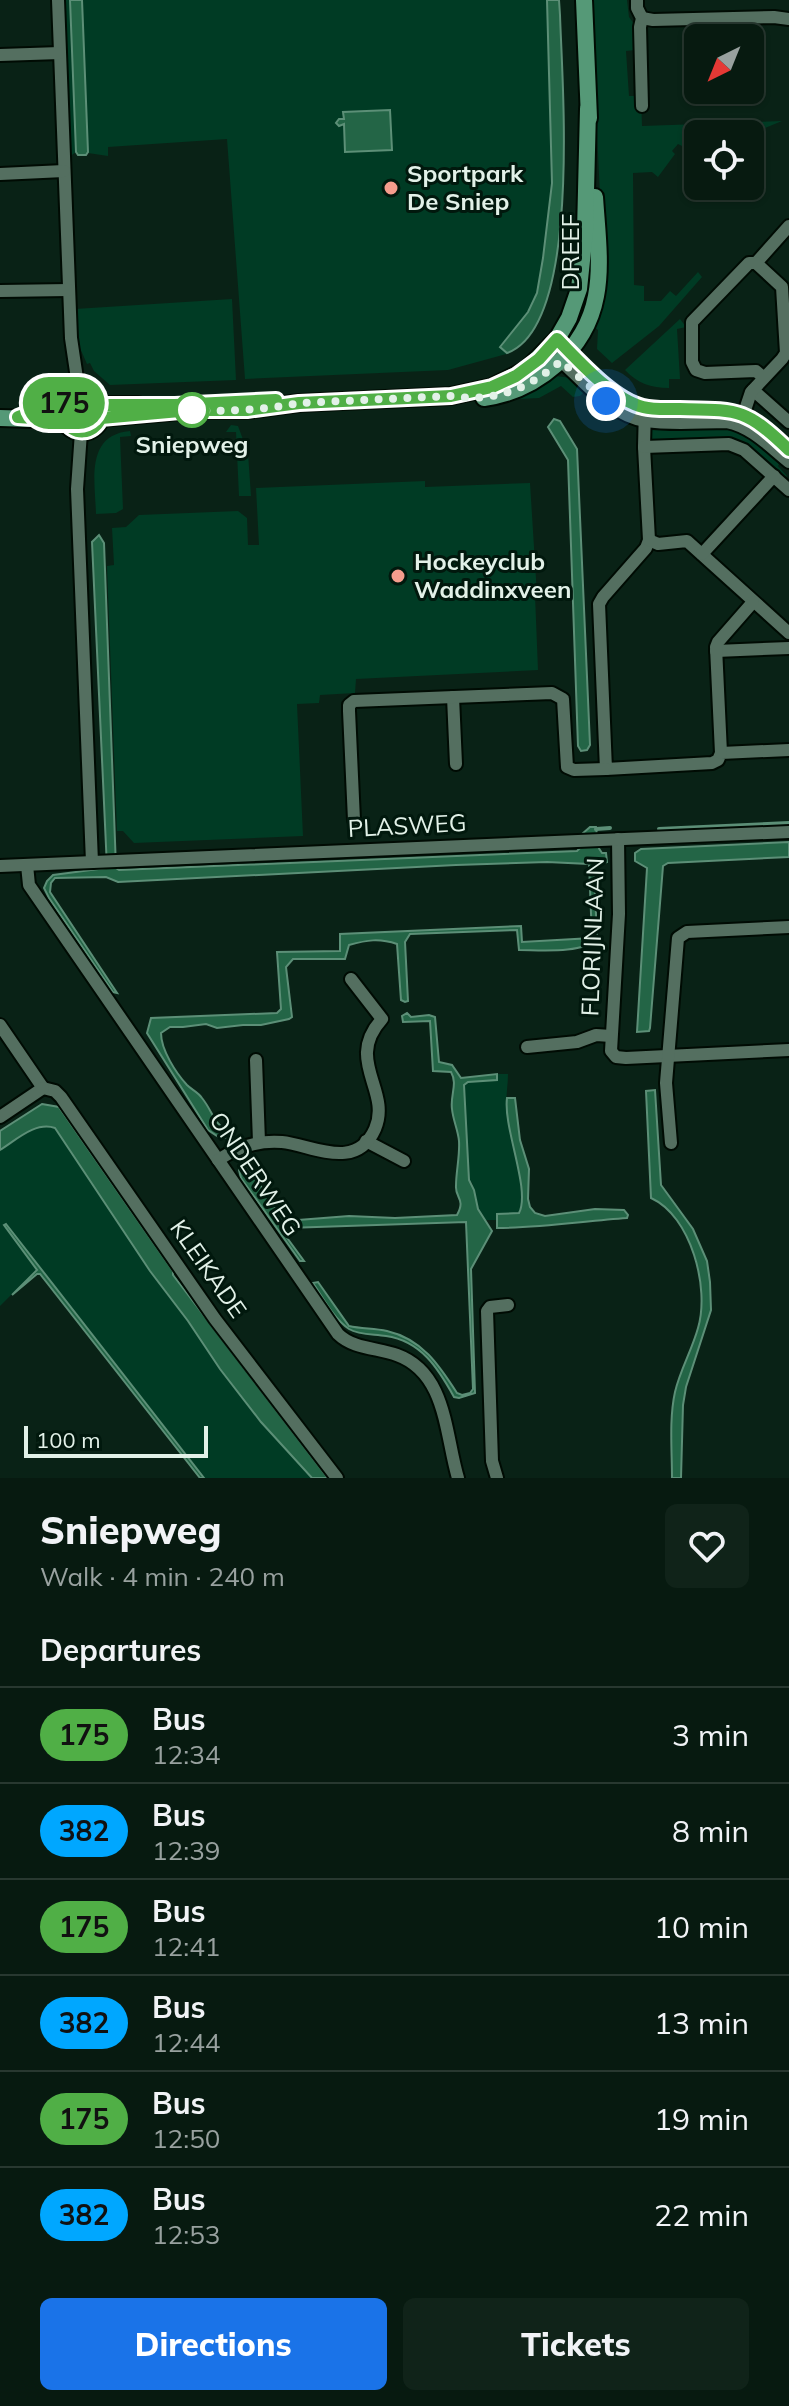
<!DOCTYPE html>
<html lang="en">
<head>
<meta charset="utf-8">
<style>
  :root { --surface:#071a10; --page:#102319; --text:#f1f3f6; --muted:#98a19f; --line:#283830; --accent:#1a73e8 }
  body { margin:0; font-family:Mulish,sans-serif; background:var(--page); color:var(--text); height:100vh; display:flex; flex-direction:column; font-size:30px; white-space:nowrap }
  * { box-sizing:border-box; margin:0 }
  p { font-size:26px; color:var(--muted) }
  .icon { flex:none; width:44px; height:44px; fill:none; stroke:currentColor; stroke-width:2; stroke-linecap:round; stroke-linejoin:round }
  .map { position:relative; height:1478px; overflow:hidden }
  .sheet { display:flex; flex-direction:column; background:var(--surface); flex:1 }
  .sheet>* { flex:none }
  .badge { padding:0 16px; border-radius:26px; font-size:28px; line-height:52px }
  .needle { width:52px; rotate:223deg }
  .controls { position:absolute; left:684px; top:24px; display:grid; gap:16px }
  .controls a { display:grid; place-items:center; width:80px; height:80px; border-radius:12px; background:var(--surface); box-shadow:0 2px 6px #0004,0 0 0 2px var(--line); font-size:40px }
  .scale { position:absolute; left:24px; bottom:20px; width:184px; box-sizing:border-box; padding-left:8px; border:4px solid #e2f1e8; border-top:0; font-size:22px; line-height:28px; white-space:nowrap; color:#e2f1e8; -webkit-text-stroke:6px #01180d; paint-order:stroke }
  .you { position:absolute; width:40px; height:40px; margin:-20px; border:6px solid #fff; border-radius:50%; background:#1a73e8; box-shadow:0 0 0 12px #1a73e833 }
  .map>.badge { position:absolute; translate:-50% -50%; box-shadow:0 0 0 4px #fff }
  h2 { padding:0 40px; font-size:30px; line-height:72px }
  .round { display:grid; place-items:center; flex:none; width:84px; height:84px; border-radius:12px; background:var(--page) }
  .summary { display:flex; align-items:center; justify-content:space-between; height:136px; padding:0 40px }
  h1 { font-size:38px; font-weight:800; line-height:60px }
  .action { display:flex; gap:16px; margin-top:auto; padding:16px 40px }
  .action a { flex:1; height:92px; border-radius:12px; background:var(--accent); color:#fff; font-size:32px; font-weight:800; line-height:92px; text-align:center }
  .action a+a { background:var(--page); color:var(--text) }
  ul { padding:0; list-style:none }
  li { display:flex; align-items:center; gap:24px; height:96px; padding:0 40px; border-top:2px solid var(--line) }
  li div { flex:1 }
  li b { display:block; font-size:30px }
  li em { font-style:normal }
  li .badge { min-width:88px; font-weight:700; text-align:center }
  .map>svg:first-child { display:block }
</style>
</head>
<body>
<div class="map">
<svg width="789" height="1478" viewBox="0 0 789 1478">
  <rect width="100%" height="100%" fill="#092216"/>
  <g fill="#003b24">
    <polygon points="63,0 70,0 76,152 69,157"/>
    <polygon points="82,0 547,0 552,183 543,258 537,292 528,312 504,342 506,353 510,353 448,370 245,379 227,139 108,147 108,156 88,153"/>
    <polygon points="591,0 627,0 629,17 634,24 635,50 626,51 629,96 641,96 642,126 782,121 750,134 698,134 698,145 690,138 682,146 678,144 672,151 675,154 658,177 652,172 633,173 634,285 644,286 644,301 661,301 670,291 676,296 698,272 702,277 659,326 612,363 597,349 598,330 592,325 603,262"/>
    <polygon points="232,299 236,380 110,385 94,371 90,363 87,364 76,339 75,309"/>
    <path d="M680,319L686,327L677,329L680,379H669V388C651,388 637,383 625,370Z"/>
    <polygon points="556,376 571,378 586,390 580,396 573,397 561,386 539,398 496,400"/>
    <polygon points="717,424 752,436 751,440 779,464 778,466 787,476 783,481 741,444 654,441 651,438 651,431 658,425"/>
    <polygon points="231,425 238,426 248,453 251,496 239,496 236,432 226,432"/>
    <path d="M130,431L131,436L120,437L123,509L116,513L96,514C95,481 85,435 130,431Z"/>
    <polygon points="425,481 425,487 530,483 537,595 535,595 538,670 356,679 355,693 320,695 319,703 297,704 303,836 134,843 123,831 117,831 107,566 114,565 112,528 126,527 139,515 238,511 247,518 248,545 259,545 256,488"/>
    <path d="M497,1074H508C508,1086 505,1100 507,1112C509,1137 529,1192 519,1213L498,1214L497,1220H485L478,1209L472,1183L469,1180L464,1085L468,1082L497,1080Z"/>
    <polygon points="48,1125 55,1128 150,1271 188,1321 220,1369 261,1422 312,1478 204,1478 5,1224 37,1269 0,1306 0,1150 30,1131"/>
  </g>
  <g fill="#236546" stroke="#5c8f77" stroke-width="2">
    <polygon points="70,0 82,0 88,152 86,155 78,155 76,152"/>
    <path d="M547,0H559L560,15C562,83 582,326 507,353L500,347L528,312L537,293L543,258L552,183Z"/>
    <polygon points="390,110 392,150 345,152 344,124 339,126 336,123 339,119 344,119 343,112"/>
    <polygon points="554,419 560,421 577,449 590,745 587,750 581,751 578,746 568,460 548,427"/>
    <path d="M99,535L104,543L116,868L119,870L577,851L580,848L582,834L590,827H596C598,837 594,843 602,853H606L607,862L594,866L597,939C582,954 540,950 519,950L517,930L410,934L405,942L408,1001L405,1002L401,1000L397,944C379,938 367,940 349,945L345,959H293L286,967L292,1017L289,1019L261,1025H243L217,1028L206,1024L183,1027H170L161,1033C161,1050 176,1073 187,1085C192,1090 198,1092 202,1098C214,1113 212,1123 230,1132L232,1137L220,1138L208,1130L147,1033L151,1018L277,1013L281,1009L277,952L340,951V934L521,926L522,942L592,938L589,864L547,862L456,865L118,882L106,877L55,878L51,883L50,892L117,993L113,992L49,898L44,888L47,881L53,875L107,868L92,542Z"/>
    <polygon points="789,842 789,857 668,863 663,866 650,1028 649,1031 637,1032 647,868 635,861 635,853 641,849"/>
    <path d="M407,1013L411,1017L429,1015L435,1017L439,1062L452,1065L461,1078L497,1074V1080L468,1082L464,1085L469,1180L474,1190L478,1209L492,1231L471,1269L475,1393L459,1398L454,1397C438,1368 421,1341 386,1336C373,1334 359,1335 349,1329C334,1319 323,1298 313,1283L318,1282L349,1326C362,1329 374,1328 387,1331C422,1339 439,1365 457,1393L462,1395L470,1393L473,1389L466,1222L287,1228L285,1235L304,1261H300L241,1178L239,1170L240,1167L246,1164C252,1183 276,1195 275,1212L281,1219L298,1220L349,1216L395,1218L457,1215C466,1199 455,1198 456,1186C456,1171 460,1156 459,1141C458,1130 453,1120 452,1109C450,1095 458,1084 451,1072L433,1071L430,1021L403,1022L402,1016Z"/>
    <path d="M655,1090L661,1185L693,1229L707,1261L710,1282L711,1310L686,1387L683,1405L681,1478H672C672,1450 669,1419 675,1392C680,1370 692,1350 698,1328C710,1288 691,1216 651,1198L646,1091Z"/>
    <path d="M507,1098H515L520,1140L529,1169L528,1199L530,1207L535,1213L545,1216L595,1209L624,1210L628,1215L627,1218C584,1221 541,1228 497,1228V1214L519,1213C531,1190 503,1128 507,1098Z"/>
    <path d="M42,1104L59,1107L173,1271V1275L328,1478H312L261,1422L220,1369L188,1321L150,1271L55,1128C36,1121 16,1140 0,1150V1131Z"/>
    <polygon points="6,1224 204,1478 200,1478 40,1274 37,1274 12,1295 37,1270 4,1225"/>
  </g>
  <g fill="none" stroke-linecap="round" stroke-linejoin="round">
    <g stroke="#5c8f77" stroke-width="4">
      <polyline points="596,829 610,828"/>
      <polyline points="659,829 789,823"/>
    </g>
    <g stroke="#000b03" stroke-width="16">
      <g id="minor">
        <polyline points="58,0 71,338 79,392"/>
        <polyline points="637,0 637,8 642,18 640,27 642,106"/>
        <polyline points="642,18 653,20 774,17 789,19"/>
        <polyline points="0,55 60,53"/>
        <polyline points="0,174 64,171"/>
        <polyline points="756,263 789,226"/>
        <polyline points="0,291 69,290"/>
        <path d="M569,351C590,371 613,399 642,407C653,410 667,409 679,409C738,410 745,408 789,450"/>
        <path d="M561,361C584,382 613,417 646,421C672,425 700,422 727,422C752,427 769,446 789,462"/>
        <polyline points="753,390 789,422"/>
        <polyline points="645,408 644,447 649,540 646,548 603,597 599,604 606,769 712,763 718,760 721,753 789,750"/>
        <polyline points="740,425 751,392 782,359 786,353 782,287 756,263 749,263 692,322 692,362 696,370 705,373 756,371 764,378"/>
        <polyline points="81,432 77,489 92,862"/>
        <polyline points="644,447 729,444 744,450 789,490"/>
        <polyline points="649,540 658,544 687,541 789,633"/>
        <polyline points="702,554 774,476"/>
        <polyline points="716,651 789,648"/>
        <polyline points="453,697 456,764"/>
        <polyline points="721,753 716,647 718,642 753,602"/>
        <polyline points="354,820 349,711 349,705 354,701 552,693 563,699 567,767 574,770 606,769"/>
        <polyline points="618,839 619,914 611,1051 616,1057 626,1058 789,1050"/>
        <path d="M27,865L29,885L338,1334C353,1349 378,1348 397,1355C447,1373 445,1435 458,1478"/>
        <polyline points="0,866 789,832"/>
        <polyline points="0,1025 43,1088"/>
        <polyline points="527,1047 577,1042 596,1035 611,1036"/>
        <polyline points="256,1060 259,1142"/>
        <polyline points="43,1088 55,1091 61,1097 215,1319 337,1478"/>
        <polyline points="0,1117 43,1088"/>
        <polyline points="366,1141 404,1161"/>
        <polyline points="671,1143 666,1083 678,938 687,932 789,927"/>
        <path d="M218,1160C236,1148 259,1140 282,1142C312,1145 356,1172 375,1129C392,1090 344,1061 382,1019L351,979"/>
        <polyline points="497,1478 492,1461 487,1311 490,1307 508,1305"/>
      </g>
    </g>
    <g stroke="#000b03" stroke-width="20">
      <g id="major">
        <polyline points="584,0 589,118"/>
        <circle cx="82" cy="412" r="20"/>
        <path d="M484,398C537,391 586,350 596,296C602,265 597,229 595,197"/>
        <polyline points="101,405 138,405"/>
        <polyline points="0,418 64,420"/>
        <polyline points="101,418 191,410 247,410 299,403 451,396 492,387 526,370 557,339 569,318 579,289 585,232 588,109"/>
      </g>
    </g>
    <use href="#minor" stroke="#546f60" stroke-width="12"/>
    <use href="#major" stroke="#597" stroke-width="16"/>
  </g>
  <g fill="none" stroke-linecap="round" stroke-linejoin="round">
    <g stroke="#fff" stroke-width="18">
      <path id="line" d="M276,400L175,405H101C90,388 72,389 63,406L31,412L18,417L64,420C75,436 92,435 101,418L191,410H247L299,403L451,396L492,387L516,376L539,359L557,339C579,361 613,400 643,407C654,410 668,409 680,409C739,410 745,408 789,450"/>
    </g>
    <use href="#line" stroke="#50af46" stroke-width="12"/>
    <path stroke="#e2f1e8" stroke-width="8" stroke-dasharray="0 14.4" d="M192,410C222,412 265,410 299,403L451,396C494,403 528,389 561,361L606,401"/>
  </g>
  <g fill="#f59d8d" stroke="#01180d" stroke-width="3">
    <circle cx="391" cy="188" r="8"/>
    <circle cx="398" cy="576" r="8"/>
  </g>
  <circle fill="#fff" stroke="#50af46" stroke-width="4" cx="192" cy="410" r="16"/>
  <g text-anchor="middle" stroke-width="6" stroke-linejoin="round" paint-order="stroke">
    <g font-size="24" font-weight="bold" fill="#e2f1e8" stroke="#01180d" text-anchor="start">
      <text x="407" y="182">Sportpark<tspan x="407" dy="28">De Sniep</tspan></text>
      <text x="414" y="570">Hockeyclub<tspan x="414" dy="28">Waddinxveen</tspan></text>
    </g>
    <g font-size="24" fill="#e2f1e8" stroke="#01180d">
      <text transform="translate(571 252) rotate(-90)" y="8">DREEF</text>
      <text transform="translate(407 826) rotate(-3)" y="8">PLASWEG</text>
      <text transform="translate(593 937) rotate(-88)" y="8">FLORIJNLAAN</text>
      <text transform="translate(255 1174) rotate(56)" y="8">ONDERWEG</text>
      <text transform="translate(208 1269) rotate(55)" y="8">KLEIKADE</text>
    </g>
    <g font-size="24" font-weight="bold" fill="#e2f1e8" stroke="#01180d">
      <text x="192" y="453">Sniepweg</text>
    </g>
  </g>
</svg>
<div class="controls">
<a><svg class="needle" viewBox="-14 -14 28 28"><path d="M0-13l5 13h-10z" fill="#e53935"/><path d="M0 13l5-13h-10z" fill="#98a19f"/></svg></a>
<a><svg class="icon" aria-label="locate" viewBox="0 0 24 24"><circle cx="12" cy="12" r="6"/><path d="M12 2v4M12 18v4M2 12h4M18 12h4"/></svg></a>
</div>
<div class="scale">100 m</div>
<div class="you" style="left:606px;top:401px"></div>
<b class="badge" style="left:64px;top:403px;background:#50af46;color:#111">175</b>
</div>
<section class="sheet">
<div class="summary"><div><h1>Sniepweg</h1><p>Walk · 4 min · 240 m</p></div><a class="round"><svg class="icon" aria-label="heart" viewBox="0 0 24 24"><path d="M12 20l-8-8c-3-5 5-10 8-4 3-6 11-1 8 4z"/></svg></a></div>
<h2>Departures</h2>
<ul>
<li><span class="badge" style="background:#50af46;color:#111">175</span><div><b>Bus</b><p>12:34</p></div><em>3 min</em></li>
<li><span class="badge" style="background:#00a7ff;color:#111">382</span><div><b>Bus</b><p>12:39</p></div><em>8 min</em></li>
<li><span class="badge" style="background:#50af46;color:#111">175</span><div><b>Bus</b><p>12:41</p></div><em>10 min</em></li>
<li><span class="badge" style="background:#00a7ff;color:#111">382</span><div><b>Bus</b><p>12:44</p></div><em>13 min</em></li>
<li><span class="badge" style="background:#50af46;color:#111">175</span><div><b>Bus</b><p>12:50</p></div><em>19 min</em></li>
<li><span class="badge" style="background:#00a7ff;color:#111">382</span><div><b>Bus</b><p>12:53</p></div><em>22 min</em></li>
</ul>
<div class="action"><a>Directions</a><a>Tickets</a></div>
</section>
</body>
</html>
